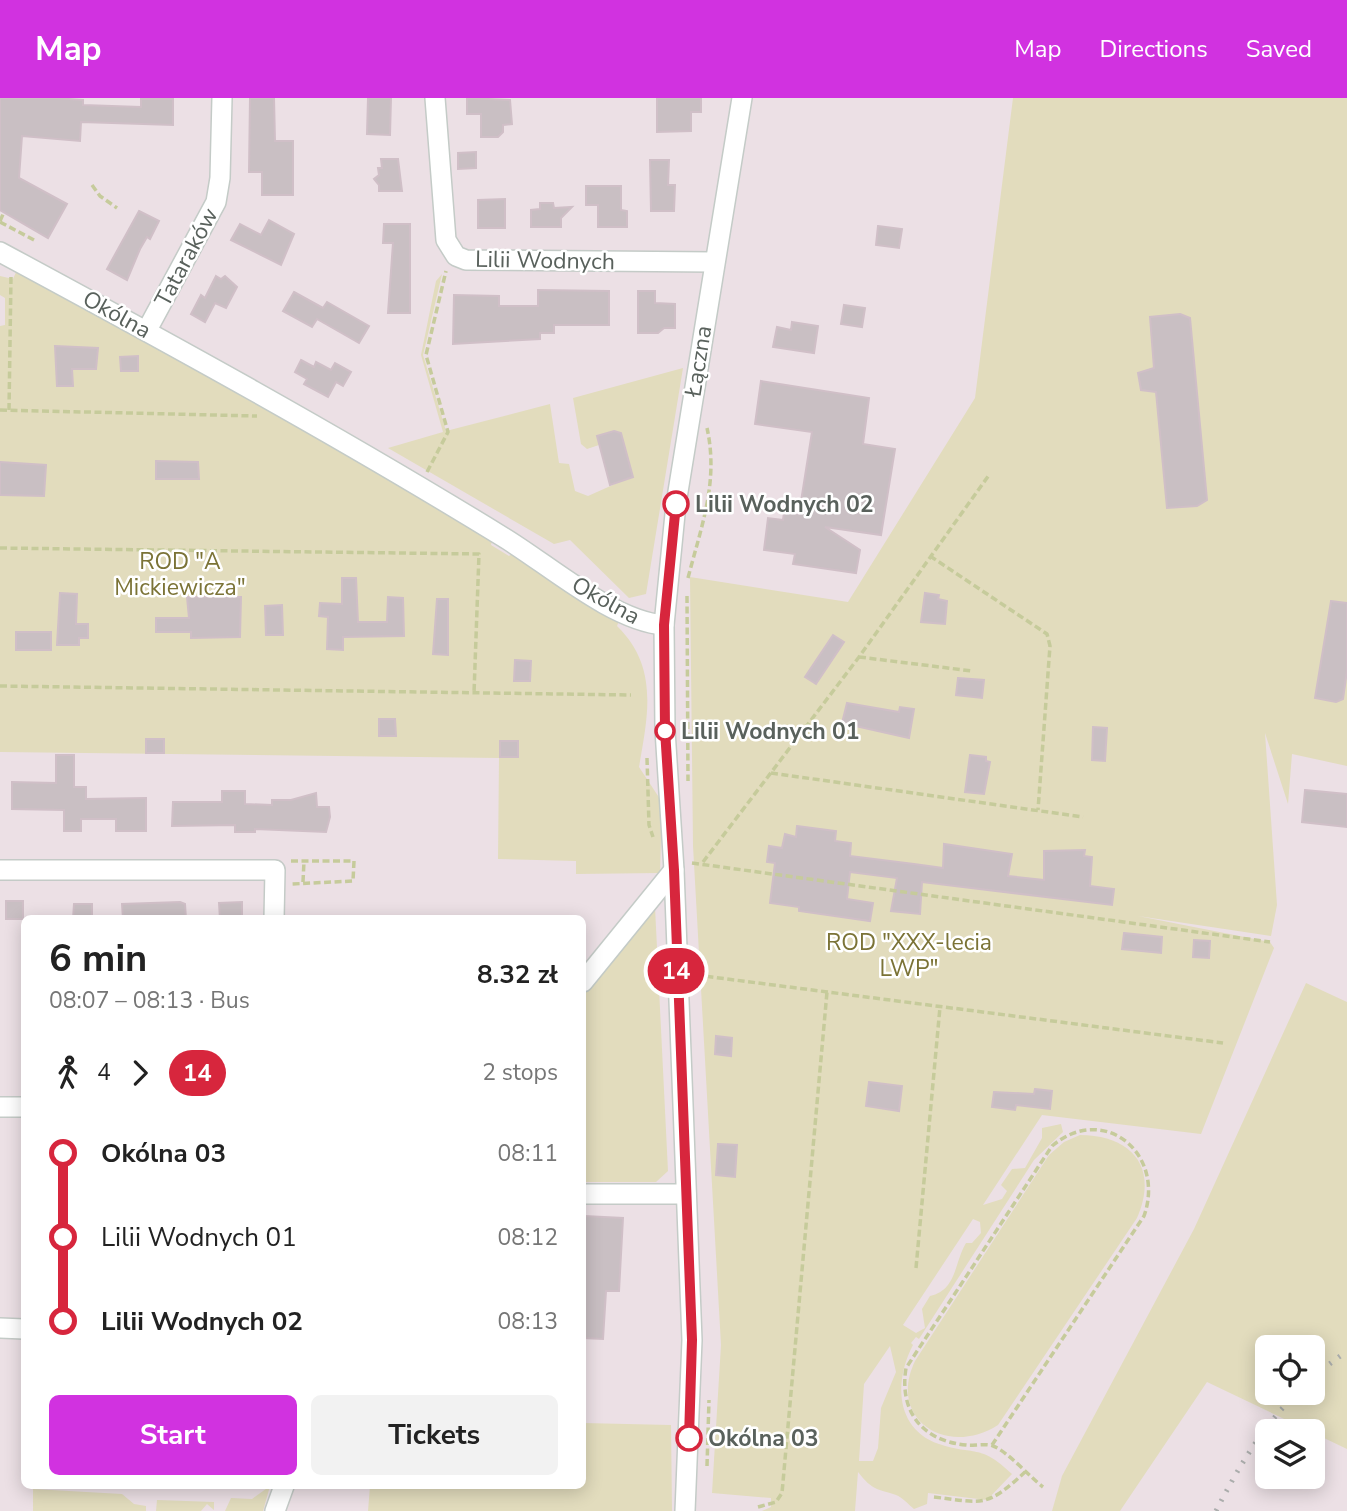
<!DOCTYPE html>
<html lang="en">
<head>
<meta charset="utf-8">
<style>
  :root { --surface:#fff; --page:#f2f2f2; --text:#222; --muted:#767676; --accent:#d132e0 }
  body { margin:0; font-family:"Nunito Sans",sans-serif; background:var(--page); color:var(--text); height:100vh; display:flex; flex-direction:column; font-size:26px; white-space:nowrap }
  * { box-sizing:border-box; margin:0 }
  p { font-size:23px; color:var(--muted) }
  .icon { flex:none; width:38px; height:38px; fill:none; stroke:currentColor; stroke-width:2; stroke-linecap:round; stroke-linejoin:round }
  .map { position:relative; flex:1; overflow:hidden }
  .details { position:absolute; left:21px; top:817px; width:565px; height:574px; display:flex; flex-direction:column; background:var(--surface); border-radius:10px; box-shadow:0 4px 18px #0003 }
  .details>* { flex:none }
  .badge { padding:0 14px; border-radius:23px; font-size:24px; line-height:46px }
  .buttons { position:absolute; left:1255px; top:1237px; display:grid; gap:14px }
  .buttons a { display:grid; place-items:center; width:70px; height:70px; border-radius:10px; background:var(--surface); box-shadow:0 4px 18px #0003; font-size:35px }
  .map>.badge { position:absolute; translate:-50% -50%; box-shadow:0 0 0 4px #fff }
  .legs { display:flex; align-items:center; gap:10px; height:77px; padding:0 28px; font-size:23px }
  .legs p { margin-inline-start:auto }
  .head { display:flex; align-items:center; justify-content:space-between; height:119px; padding:0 28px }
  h1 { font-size:38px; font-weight:700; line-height:52px }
  .primary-button { display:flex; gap:14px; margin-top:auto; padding:14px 28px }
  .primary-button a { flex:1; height:80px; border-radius:10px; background:var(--accent); color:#fff; font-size:28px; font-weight:700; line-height:80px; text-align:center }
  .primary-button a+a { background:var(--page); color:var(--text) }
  ul { padding:0 28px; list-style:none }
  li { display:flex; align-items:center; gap:24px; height:84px; font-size:26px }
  li i { display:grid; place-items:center; width:10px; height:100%; margin:0 9px; background:currentColor }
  li i::after { content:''; width:18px; height:18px; margin:-9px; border:5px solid; border-radius:50%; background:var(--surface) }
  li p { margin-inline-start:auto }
  li:first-child i { background:linear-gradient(#0000 50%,currentColor 0) }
  li:last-child i { background:linear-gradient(currentColor 50%,#0000 0) }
  header { display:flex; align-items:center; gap:42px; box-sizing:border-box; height:98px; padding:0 35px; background:var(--accent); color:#fff }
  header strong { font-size:33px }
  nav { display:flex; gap:38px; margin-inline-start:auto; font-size:24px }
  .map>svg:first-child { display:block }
</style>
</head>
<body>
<header>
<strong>Map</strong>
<nav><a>Map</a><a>Directions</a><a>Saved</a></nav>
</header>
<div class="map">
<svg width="1347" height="1413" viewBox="0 0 1347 1413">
  <rect width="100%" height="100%" fill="#ece0e5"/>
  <g fill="#e2dcbd" fill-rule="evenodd">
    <path d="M1013,0H1347V668L1292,656L1288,706L1265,635L1277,807L1271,838L1138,818L1270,844L1274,850L1201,1036L1042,1017L983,1107L1002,1101L1007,1093L1001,1087L1012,1071L1025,1070L1042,1040V1030L1061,1026L1063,1034L1034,1062L919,1241L916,1239L911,1245L913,1247C894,1283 895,1331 939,1346C974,1358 980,1345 1012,1376L987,1402L928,1395L927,1406L914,1411C909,1407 902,1399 896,1397C876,1390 873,1393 858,1374L855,1413H762L771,1409V1400L712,1395L721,1247L693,748L690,479L848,504L975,300ZM973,1121L980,1124L981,1135L972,1145H966C954,1165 957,1192 930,1198L922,1211L925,1230L916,1235L903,1227ZM890,1248L896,1274L881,1310L878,1350L873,1363H859L864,1286Z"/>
    <path d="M17,172L493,439L491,447L509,458L513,455L619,523L617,528C659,569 648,617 639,669L662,704L660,775L576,776V763L498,761L499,660L0,654V228L5,227V200L0,197V178L13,181Z"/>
    <polygon points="442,176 423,257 446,333 550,306 559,365 569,366 575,393 588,398 633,378 614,333 597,338 599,347 587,351 581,346 573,300 683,270 646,496 629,500 570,442 554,446 388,350 443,334 421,257 436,183"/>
    <polygon points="655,809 668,1073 656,1084 583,1084 583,895"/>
    <path d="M1306,885L1347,904V1351L1207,1284L1120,1413H1052L1062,1378L1194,1131ZM1267,1250H1312V1295H1267Z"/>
    <path d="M1080,1037C1132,1037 1159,1070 1137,1120L998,1327C946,1360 887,1321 915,1263L1049,1057L1064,1044Z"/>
    <polygon points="583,1325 671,1327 672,1413 368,1413 370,1388 583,1388"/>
    <polygon points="270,1388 263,1413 225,1413 231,1400 252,1401"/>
    <polygon points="33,1391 122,1396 134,1406 146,1408 146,1413 33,1413"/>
    <polygon points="157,1402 214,1404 214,1412 207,1406 201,1413 156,1413"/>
  </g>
  <g fill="#c9bfc3" stroke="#d0bfc7" stroke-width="2">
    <polygon points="0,0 55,0 83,2 83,7 141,9 141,1 173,1 173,27 81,24 80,43 22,38 19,80 67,106 48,140 0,112"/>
    <polygon points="250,0 274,0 275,43 293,43 293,97 262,97 262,74 249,74"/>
    <polygon points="368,0 391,0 390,37 367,36"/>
    <polygon points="467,0 510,2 512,26 503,27 503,34 498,39 481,39 481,16 467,16"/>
    <polygon points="657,0 701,0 701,14 691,14 691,33 657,34"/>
    <polygon points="476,54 476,70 458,71 458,55"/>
    <polygon points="381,61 398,61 402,93 379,93 379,87 374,81 379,77 378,70 382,70"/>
    <polygon points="650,62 669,62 668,87 675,87 674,113 651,113"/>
    <polygon points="586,88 621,88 621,112 627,113 627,129 598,129 598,107 586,107"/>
    <polygon points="505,101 505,130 478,130 478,102"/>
    <polygon points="540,105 553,105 554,110 572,109 561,120 561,129 531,129 531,112 540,111"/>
    <polygon points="139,113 159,123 150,141 147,139 140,151 127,182 107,171"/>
    <polygon points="269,122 294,136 281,167 231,142 240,126 261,137"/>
    <polygon points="384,126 410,126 410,215 388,215 393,145 383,145"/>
    <polygon points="878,128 902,131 899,150 876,147"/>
    <polygon points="216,178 221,181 225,178 237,189 226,210 215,205 205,224 191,216 201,197 205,200"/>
    <polygon points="538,192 609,193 609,227 554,227 554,235 540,235 540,241 453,246 454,197 499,198 499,208 538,208"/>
    <polygon points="638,193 655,193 655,205 675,206 675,230 664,230 658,235 638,235"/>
    <polygon points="294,194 323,210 327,204 369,228 359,245 317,221 312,229 283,213"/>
    <polygon points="844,207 865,210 862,229 841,226"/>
    <polygon points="1180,216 1190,220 1207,402 1197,408 1167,410 1156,294 1141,292 1138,275 1154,270 1150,219"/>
    <polygon points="792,224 818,228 814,255 773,249 777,229 791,232"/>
    <polygon points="55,248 98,250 96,271 72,271 73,288 57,288"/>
    <polygon points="138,258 138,273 121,273 120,259"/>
    <polygon points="301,262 314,269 316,264 331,272 335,265 351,274 343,288 336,284 328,299 304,286 307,281 295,274"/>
    <polygon points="761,283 869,300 863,346 895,351 881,437 825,429 860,452 856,475 793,466 795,456 764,452 768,420 783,422 784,414 799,416 812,334 755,326"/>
    <polygon points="614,333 621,335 633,379 610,387 597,338"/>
    <polygon points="156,363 198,364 199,381 156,381"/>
    <polygon points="0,364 46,367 44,398 0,397"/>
    <polygon points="342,480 356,480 358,524 387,524 388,499 403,500 404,538 343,539 343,552 327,551 328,519 319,518 320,505 342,506"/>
    <polygon points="60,495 77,496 76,526 88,526 88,540 79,540 79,547 57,547"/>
    <polygon points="925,495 939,497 938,501 947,503 945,526 921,524"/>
    <polygon points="187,499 241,499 240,539 191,540 191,534 156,534 156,520 189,520"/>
    <polygon points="437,501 448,501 448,557 433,556"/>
    <polygon points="1331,503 1347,505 1347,573 1343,601 1336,604 1315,600"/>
    <polygon points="282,507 283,537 266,537 265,508"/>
    <rect x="16" y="534" width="35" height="18"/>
    <polygon points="833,537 844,544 816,586 805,579"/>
    <polygon points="515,562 531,563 530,583 514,583"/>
    <polygon points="958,580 984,582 982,600 956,597"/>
    <polygon points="847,605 899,614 900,609 914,611 909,640 842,625"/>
    <polygon points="379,621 395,621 396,638 379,638"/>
    <polygon points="1093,629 1107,630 1105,663 1092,662"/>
    <rect x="146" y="641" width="18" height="14"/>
    <rect x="500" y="643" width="18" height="16"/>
    <polygon points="56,657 74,657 74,689 86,689 86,701 146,700 146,733 116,733 116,721 81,721 81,733 64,733 64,712 12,711 12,684 56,685"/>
    <polygon points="970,657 986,659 986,663 990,664 984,696 965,694"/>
    <polygon points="1305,692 1347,696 1347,729 1302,724"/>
    <polygon points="222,693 245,693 245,706 272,707 272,702 291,702 316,695 317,709 329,709 330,719 326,734 255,731 255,734 235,734 235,727 172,728 173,704 222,704"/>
    <polygon points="797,728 836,733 835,743 851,745 850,758 914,766 943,770 944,746 1012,756 1008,778 1044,782 1044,753 1085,752 1084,758 1092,759 1090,788 1114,791 1112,807 922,784 920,816 891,813 897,780 850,774 847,801 873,805 870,823 799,813 799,809 770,805 775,765 767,764 769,748 782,750 785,736 796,739"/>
    <rect x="6" y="803" width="17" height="18"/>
    <polygon points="180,804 185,806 186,821 123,821 122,806"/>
    <polygon points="242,804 242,821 220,821 219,805"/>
    <polygon points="74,806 92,806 92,821 73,821"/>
    <polygon points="1124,835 1162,839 1161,855 1122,851"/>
    <polygon points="1194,842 1210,843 1209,860 1193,859"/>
    <polygon points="716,938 732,940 731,958 715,956"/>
    <polygon points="869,984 902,988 899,1013 866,1008"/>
    <polygon points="1035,991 1052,993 1050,1011 1016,1007 1015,1012 992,1009 994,994 1034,996"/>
    <polygon points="718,1046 737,1047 735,1079 716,1077"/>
    <polygon points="584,1118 623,1120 619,1193 606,1193 603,1241 583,1240"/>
  </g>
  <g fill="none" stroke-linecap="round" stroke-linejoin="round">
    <g stroke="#c4cbc7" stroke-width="22">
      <g id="minor">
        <polyline points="435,0 446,142 456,158 466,162 713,164"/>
        <path d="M0,154C169,245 339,338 503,439C548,466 612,523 664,527"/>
        <polyline points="147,232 216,104 220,80 222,0"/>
        <polyline points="0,772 275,772 274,821"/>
        <polyline points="583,884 674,772"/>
        <polyline points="0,1009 24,1009"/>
        <polyline points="583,1096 686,1096"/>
        <polyline points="0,1230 24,1231"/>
        <polyline points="275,1413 284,1388"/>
        <polyline points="685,1413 692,1242 674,772 665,632 664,527 676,406 742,0"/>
      </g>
    </g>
    <g stroke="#c6cb9b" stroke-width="3.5" stroke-dasharray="7 3.5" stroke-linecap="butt">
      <polyline points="92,87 100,98 117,110"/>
      <polyline points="0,123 4,114"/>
      <polyline points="0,124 34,142"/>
      <polyline points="0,312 257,318"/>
      <polyline points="9,312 11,178"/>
      <polyline points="427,374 448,334 426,257 446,173"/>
      <polyline points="0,450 479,456 474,595"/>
      <polyline points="930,458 1047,536 1050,548 1038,712"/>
      <path d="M688,480C701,429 719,384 707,330"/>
      <polyline points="687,498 688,683"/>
      <polyline points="859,559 972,573"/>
      <polyline points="0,588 631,597"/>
      <polyline points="647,660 649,727 653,739"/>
      <polyline points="771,675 1083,719"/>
      <polyline points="291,763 354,763 353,783 292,786"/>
      <polyline points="703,764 859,559 989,377"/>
      <polyline points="692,765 1270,844"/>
      <polyline points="303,784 304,763"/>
      <polyline points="696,877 1223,945"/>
      <polyline points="916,1170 940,909"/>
      <path d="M992,1347L1144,1118C1166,1056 1104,1004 1052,1048L906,1270C899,1313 922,1343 966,1347C973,1348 986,1345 993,1348C1007,1353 1030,1379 1043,1389"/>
      <polyline points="707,1368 709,1302"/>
      <path d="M934,1399C984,1405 986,1410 1025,1374"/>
      <polyline points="758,1409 776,1404 782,1395 827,894"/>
    </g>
    <use href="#minor" stroke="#fff" stroke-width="19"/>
    <g stroke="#abadac" stroke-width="5" stroke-dasharray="2 9" stroke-linecap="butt">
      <polyline points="1312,1279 1347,1253"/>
      <path d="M1216,1413C1238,1370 1262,1329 1297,1295"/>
    </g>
  </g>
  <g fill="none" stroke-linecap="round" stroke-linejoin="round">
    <g stroke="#fff" stroke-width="16">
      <polyline id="line-1" points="676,406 664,527 665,632 674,772 692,1242 689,1340"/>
    </g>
    <use href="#line-1" stroke="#d7263d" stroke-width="10"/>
  </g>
  <g fill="#fff" stroke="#d7263d" stroke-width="3.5">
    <circle cx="676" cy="406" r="12"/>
    <circle cx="665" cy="633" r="9"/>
    <circle cx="689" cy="1340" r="12"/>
  </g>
  <g text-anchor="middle" stroke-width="5" stroke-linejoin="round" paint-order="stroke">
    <g font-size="23" fill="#59615c" stroke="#fff">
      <text transform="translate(186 159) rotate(-62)" y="8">Tataraków</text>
      <text transform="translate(545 162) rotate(1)" y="8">Lilii Wodnych</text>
      <text transform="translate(117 216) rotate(29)" y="8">Okólna</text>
      <text transform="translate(698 263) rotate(-81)" y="8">Łączna</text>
      <text transform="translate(606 502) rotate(29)" y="8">Okólna</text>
    </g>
    <g font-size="23" font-weight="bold" fill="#59615c" stroke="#fff" text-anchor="start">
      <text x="695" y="414">Lilii Wodnych 02</text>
      <text x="681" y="641">Lilii Wodnych 01</text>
      <text x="708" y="1348">Okólna 03</text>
    </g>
    <g font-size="23" fill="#7b7336" stroke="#fff">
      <text x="180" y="471">ROD "A<tspan x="180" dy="26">Mickiewicza"</tspan></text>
      <text x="909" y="852">ROD "XXX-lecia<tspan x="909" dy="26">LWP"</tspan></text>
    </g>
  </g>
</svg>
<div class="buttons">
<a><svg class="icon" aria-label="locate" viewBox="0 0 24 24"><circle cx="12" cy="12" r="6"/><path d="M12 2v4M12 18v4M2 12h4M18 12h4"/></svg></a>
<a><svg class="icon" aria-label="layers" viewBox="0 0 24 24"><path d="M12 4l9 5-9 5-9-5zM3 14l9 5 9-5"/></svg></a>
</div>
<b class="badge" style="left:676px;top:873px;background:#d7263d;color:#fff">14</b>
<section class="details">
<div class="head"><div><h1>6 min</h1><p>08:07 – 08:13 · Bus</p></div><b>8.32 zł</b></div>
<div class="legs"><svg class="icon" aria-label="walk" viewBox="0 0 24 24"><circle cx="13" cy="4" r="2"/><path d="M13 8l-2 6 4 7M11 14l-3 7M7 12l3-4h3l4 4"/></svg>4<svg class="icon" aria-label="forward" viewBox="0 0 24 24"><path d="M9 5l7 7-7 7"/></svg><b class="badge" style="background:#d7263d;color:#fff">14</b><p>2 stops</p></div>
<ul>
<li><i style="color:#d7263d"></i><b>Okólna 03</b><p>08:11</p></li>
<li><i style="color:#d7263d"></i><span>Lilii Wodnych 01</span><p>08:12</p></li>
<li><i style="color:#d7263d"></i><b>Lilii Wodnych 02</b><p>08:13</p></li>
</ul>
<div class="primary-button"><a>Start</a><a>Tickets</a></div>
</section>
</div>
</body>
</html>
